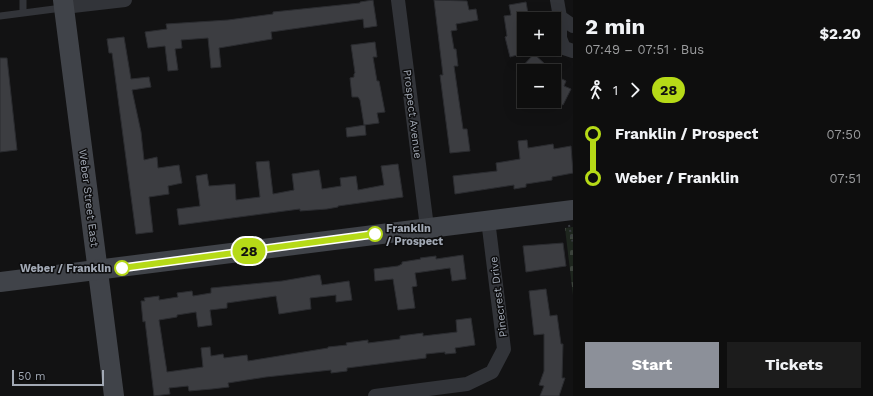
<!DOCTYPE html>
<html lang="en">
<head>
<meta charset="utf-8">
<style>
  :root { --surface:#0e0e0e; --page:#1c1c1c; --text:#f1f3f6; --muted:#9b9c9e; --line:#2e2e2e; --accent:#8c9099 }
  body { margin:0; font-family:"Work Sans",sans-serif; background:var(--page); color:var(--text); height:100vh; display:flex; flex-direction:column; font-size:15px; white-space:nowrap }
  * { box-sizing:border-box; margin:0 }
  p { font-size:13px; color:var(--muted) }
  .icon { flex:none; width:22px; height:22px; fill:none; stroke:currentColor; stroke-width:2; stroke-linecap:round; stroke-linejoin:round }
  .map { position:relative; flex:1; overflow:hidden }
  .side { display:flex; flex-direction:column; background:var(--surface); width:300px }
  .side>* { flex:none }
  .badge { padding:0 8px; border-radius:13px; font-size:14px; line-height:26px }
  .buttons { position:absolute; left:517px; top:12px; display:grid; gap:8px }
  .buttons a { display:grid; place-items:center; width:44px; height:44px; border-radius:0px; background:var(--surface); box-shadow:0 4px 16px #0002,0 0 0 1px var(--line); font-size:20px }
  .scale { position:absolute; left:12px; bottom:10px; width:92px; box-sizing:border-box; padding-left:4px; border:2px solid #a2a9b5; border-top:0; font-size:11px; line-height:14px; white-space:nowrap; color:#a2a9b5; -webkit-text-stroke:3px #0d0d0e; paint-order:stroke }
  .map>.badge { position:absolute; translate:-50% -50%; box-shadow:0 0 0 2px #fff }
  .legs { display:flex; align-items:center; gap:6px; height:44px; padding:0 12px; font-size:13px }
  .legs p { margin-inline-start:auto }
  .overview { display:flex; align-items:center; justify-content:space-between; height:68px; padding:0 12px }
  h1 { font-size:22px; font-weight:700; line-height:30px }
  .button { display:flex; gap:8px; margin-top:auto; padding:8px 12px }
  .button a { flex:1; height:46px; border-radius:0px; background:var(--accent); color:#fff; font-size:16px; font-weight:700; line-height:46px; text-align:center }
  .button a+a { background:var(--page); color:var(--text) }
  ul { padding:0 12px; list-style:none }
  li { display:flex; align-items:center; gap:14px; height:44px; font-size:15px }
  li i { display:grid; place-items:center; width:6px; height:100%; margin:0 5px; background:currentColor }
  li i::after { content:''; width:10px; height:10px; margin:-5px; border:3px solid; border-radius:50%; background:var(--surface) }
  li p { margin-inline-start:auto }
  li:first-child i { background:linear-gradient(#0000 50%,currentColor 0) }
  li:last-child i { background:linear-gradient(currentColor 50%,#0000 0) }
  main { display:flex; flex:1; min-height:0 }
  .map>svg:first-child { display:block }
</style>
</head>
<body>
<main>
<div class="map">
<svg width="573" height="396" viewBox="0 0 573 396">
  <defs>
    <pattern id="cemetery-stones" width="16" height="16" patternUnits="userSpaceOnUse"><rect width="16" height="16" fill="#1e261e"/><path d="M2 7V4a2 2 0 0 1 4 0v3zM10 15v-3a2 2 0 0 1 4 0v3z" fill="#3c433c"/></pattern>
  </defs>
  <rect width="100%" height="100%" fill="#121213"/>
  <polygon fill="url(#cemetery-stones)" points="573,227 573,295 565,228"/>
  <g fill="#3c3d41" stroke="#2b2c30">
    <polygon points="373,0 377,26 364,28 363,19 271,32 272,39 219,48 221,67 211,68 208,38 181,40 182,48 175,49 178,70 168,71 165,46 148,48 145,32 167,29 166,24 228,20 273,14 273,12 360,3 360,2"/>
    <polygon points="434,0 467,1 469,10 476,9 478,20 456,24 457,30 451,31 454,49 456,49 458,66 454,66 463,129 467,129 470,151 450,153 440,75 443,75"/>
    <polygon points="526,2 529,19 524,19 524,53 510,57 505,37 507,36 504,16 511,15 509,5"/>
    <polygon points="124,37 131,79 149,77 151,87 132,90 141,132 144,160 157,157 158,168 179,165 182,183 168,186 169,194 149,197 153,232 136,234 112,53 109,53 107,39"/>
    <polygon points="375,42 377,57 373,57 377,81 379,81 385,112 377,113 379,123 364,125 360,100 358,97 352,97 350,78 354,77 354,74 355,73 351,45"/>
    <polygon points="534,54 545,64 539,71 518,71"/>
    <polygon points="0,58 7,58 17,150 0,152"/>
    <polygon points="554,75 566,81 564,86 571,89 563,105 556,102 554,106"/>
    <polygon points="365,125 366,135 347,137 346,128"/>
    <polygon points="527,140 528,148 553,144 554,149 571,146 573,173 552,177 552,180 526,184 526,187 514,189 514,185 455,194 453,176 497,171 496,163 520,159 518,141"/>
    <polygon points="269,161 273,194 294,190 292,174 319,170 322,189 341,186 340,178 356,176 358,190 384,185 381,166 398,164 403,197 338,206 338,207 327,209 300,211 300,209 179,225 177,209 200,206 196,176 207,174 209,186 235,184 236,200 260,197 256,162"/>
    <polygon points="563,243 566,266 526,272 523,246"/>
    <polygon points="463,255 466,279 452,281 450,268 415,273 417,286 412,287 415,308 398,310 393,279 375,281 374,269 398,266 402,264 402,262 421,259 420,258 436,256 436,259"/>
    <polygon points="317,275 320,275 322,285 349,281 352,300 336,302 336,295 310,298 311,309 279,314 276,296 227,303 227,308 210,310 212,325 198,327 196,312 177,315 177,317 159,320 167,372 203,367 201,348 210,347 211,356 223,354 224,358 247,355 248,361 328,348 328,347 347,345 346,343 368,340 368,343 400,339 400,336 423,333 423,336 457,332 456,320 471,318 475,345 455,348 456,353 445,354 445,352 426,354 426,358 347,368 347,371 331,373 331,370 266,377 228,383 229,387 212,389 189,391 188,386 169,388 170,394 154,396 145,321 143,322 141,301 145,301 144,298 159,296 159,300 178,297 177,293 192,291 193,296 211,293 211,288 282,281"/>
    <polygon points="546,289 550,316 557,315 561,344 563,344 562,378 565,378 559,396 540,396 544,386 539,385 544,371 544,334 534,335 529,291"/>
  </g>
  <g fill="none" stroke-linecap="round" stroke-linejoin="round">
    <polyline stroke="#383b40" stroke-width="2" stroke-dasharray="2 3" stroke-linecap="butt" points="569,225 573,244"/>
    <g stroke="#323439" stroke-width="7">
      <polyline points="23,0 23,12"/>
      <polyline points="0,16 62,8"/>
    </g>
    <g stroke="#323439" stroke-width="14">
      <polyline points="398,0 427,227"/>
      <polyline points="557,0 560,17 573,26"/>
      <polyline points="64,7 125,0"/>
      <polyline points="560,17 560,38 564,48 573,51"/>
      <polyline points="375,396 467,384 492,372 504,349 488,220"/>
    </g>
    <g stroke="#404349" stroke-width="20">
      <polyline points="63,0 114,396"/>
      <polyline points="0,282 573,210"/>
    </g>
  </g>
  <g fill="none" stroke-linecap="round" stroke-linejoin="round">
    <g stroke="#fff" stroke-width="9">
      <polyline id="line-1" points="122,268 375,234"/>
    </g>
    <use href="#line-1" stroke="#b6da17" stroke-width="6"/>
  </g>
  <g fill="#fff" stroke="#b6da17" stroke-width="2">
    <circle cx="375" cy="234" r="7"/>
    <circle cx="122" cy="268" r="7"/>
  </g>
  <g text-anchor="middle" stroke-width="3" stroke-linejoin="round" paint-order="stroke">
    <g font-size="11" fill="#a2a9b5" stroke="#0d0d0e">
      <text transform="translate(413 114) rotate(83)" y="4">Prospect Avenue</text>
      <text transform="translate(89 198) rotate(83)" y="4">Weber Street East</text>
      <text transform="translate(498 297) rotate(-97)" y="4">Pinecrest Drive</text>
    </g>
    <g font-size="11" font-weight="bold" fill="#a2a9b5" stroke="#0d0d0e" text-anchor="start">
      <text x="386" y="232">Franklin<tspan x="386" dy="13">/ Prospect</tspan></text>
      <text x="111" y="272" text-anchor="end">Weber / Franklin</text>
    </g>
  </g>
</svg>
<div class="buttons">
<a>+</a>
<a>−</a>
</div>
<div class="scale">50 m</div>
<b class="badge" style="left:249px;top:251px;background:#b6da17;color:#111">28</b>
</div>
<section class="side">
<div class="overview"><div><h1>2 min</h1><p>07:49 – 07:51 · Bus</p></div><b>$2.20</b></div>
<div class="legs"><svg class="icon" aria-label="walk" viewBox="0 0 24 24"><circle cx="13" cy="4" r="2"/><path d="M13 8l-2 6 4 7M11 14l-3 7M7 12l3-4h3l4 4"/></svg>1<svg class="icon" aria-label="forward" viewBox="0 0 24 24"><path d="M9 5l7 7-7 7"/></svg><b class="badge" style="background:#b6da17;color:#111">28</b></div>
<ul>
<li><i style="color:#b6da17"></i><b>Franklin / Prospect</b><p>07:50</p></li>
<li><i style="color:#b6da17"></i><b>Weber / Franklin</b><p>07:51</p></li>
</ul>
<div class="button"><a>Start</a><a>Tickets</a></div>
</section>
</main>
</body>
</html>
